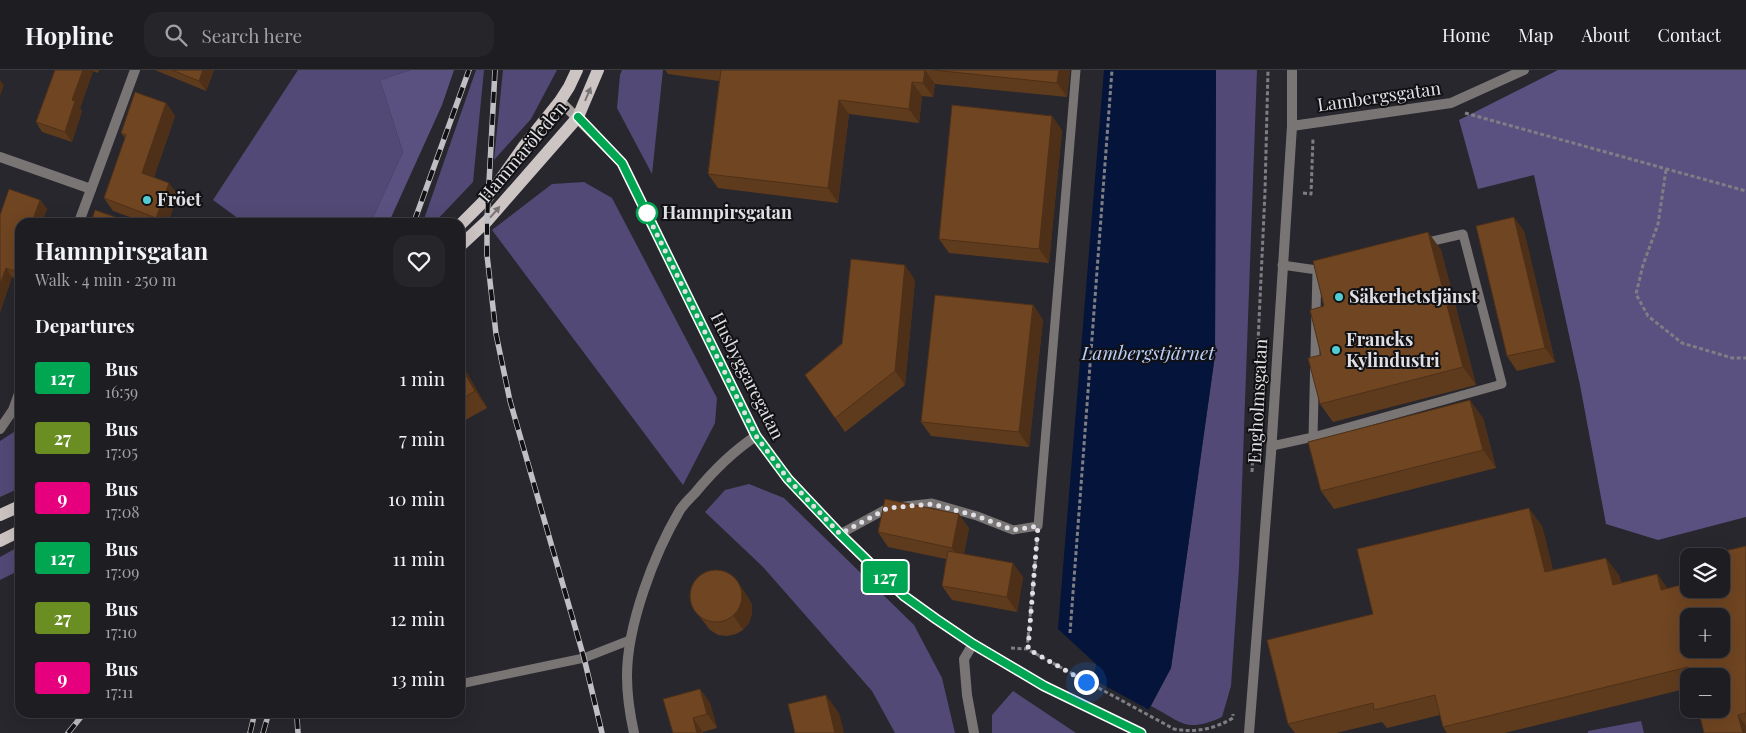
<!DOCTYPE html>
<html lang="en">
<head>
<meta charset="utf-8">
<style>
  :root { --surface:#1e1d22; --page:#26262a; --text:#f1f3f6; --muted:#a1a2a5; --line:#3c3b40 }
  body { margin:0; font-family:"Playfair Display",serif; background:var(--page); color:var(--text); height:100vh; display:flex; flex-direction:column; font-size:19px; white-space:nowrap }
  * { box-sizing:border-box; margin:0 }
  p { font-size:16px; color:var(--muted) }
  .icon { flex:none; width:28px; height:28px; fill:none; stroke:currentColor; stroke-width:2; stroke-linecap:round; stroke-linejoin:round }
  .map { position:relative; flex:1; overflow:hidden }
  .side { position:absolute; left:15px; top:148px; width:450px; height:500px; display:flex; flex-direction:column; background:var(--surface); border-radius:15px; box-shadow:0 5px 20px #0002,0 0 0 1px var(--line) }
  .side>* { flex:none }
  .badge { padding:0 10px; border-radius:4px; font-size:18px; line-height:32px }
  .tools { position:absolute; left:1680px; top:478px; display:grid; gap:10px }
  .tools a { display:grid; place-items:center; width:50px; height:50px; border-radius:10px; background:var(--surface); box-shadow:0 5px 20px #0002,0 0 0 1px var(--line); font-size:25px }
  .you { position:absolute; width:25px; height:25px; margin:-12px; border:4px solid #fff; border-radius:50%; background:#1a73e8; box-shadow:0 0 0 8px #1a73e833 }
  .map>.badge { position:absolute; translate:-50% -50%; box-shadow:0 0 0 2px #fff }
  h2 { padding:0 20px; font-size:19px; line-height:45px }
  .round { display:grid; place-items:center; flex:none; width:52px; height:52px; border-radius:15px; background:var(--page) }
  .overview { display:flex; align-items:center; justify-content:space-between; height:85px; padding:0 20px }
  h1 { font-size:24px; font-weight:700; line-height:38px }
  ul { padding:0; list-style:none }
  li { display:flex; align-items:center; gap:15px; height:60px; padding:0 20px }
  li div { flex:1 }
  li b { display:block; font-size:19px }
  li em { font-style:normal }
  li .badge { min-width:55px; font-weight:700; text-align:center }
  header { display:flex; align-items:center; gap:30px; box-sizing:border-box; height:70px; padding:0 25px; background:var(--surface); border-bottom:1px solid var(--line) }
  header strong { font-size:24px }
  nav { display:flex; gap:28px; margin-inline-start:auto; font-size:18px }
  .search { width:350px; height:45px; background:var(--page); display:flex; align-items:center; gap:12px; box-sizing:border-box; padding:0 18px; border-radius:15px; color:var(--muted); font-size:19px }
  .map>svg:first-child { display:block }
</style>
</head>
<body>
<header>
<strong>Hopline</strong>
<div class="search"><svg class="icon" aria-label="search" viewBox="0 0 24 24"><circle cx="10" cy="10" r="6"/><path d="M15 15l6 6"/></svg>Search here</div>
<nav><a>Home</a><a>Map</a><a>About</a><a>Contact</a></nav>
</header>
<div class="map">
<svg width="1746" height="663" viewBox="0 0 1746 663">
  <rect width="100%" height="100%" fill="#28272e"/>
  <g fill="#524976">
    <polygon points="298,0 411,0 380,10 403,82 371,152 243,152 213,130"/>
    <polygon points="476,0 484,0 473,112 435,152 423,152"/>
    <polygon points="503,0 557,0 531,49 494,90"/>
    <polygon points="622,0 663,0 652,104 617,38 620,5"/>
    <path d="M1216,0H1257L1239,498L1231,616L1222,647C1186,663 1183,653 1151,636L1171,598L1215,285Z"/>
    <polygon points="584,112 612,128 717,328 715,353 683,415 492,160 552,114"/>
    <polygon points="20,358 20,418 0,427 0,371"/>
    <polygon points="749,414 784,428 914,555 942,608 955,663 895,663 872,621 763,497 705,442 725,420"/>
    <polygon points="20,476 20,500 0,510 0,487"/>
    <polygon points="1013,621 1076,663 992,663 992,645"/>
    <polygon points="1641,651 1644,663 1588,663 1588,661"/>
  </g>
  <g fill="#5b5181">
    <polygon points="411,0 454,0 442,35 389,152 371,152 403,82 380,10"/>
    <polygon points="1558,0 1746,0 1746,447 1658,470 1606,454 1580,315 1534,105 1478,119 1459,50"/>
  </g>
  <polygon fill="#04143a" points="1104,0 1216,0 1215,285 1171,598 1136,663 1085,663 1096,594 1058,559"/>
  <polygon fill="#28272e" points="1091,608 1151,641 1139,663 1083,663"/>
  <g fill="none" stroke-linecap="round" stroke-linejoin="round">
    <g stroke="#7f7e84" stroke-width="3" stroke-dasharray="4 2.5" stroke-linecap="butt">
      <polyline points="1465,43 1746,121"/>
      <polyline points="1666,100 1658,154 1643,195 1636,224 1648,246 1682,273 1732,288 1746,288"/>
      <polyline points="1303,123 1311,124 1313,69"/>
      <polyline points="1252,402 1265,122 1268,0"/>
      <polyline points="1070,563 1112,0"/>
      <path d="M1011,578L1027,579L1174,659C1196,663 1214,659 1233,648V644"/>
      <polyline points="1027,579 1037,472"/>
    </g>
    <g stroke="#7a7575" stroke-width="9">
      <polyline points="1313,367 1502,314 1463,164 1424,173"/>
      <polyline points="1272,376 1313,367 1317,200 1282,195"/>
      <polyline points="840,464 888,438 932,433 977,446 1013,460 1038,456 1076,0"/>
      <polyline points="460,614 584,588 630,570"/>
    </g>
    <g stroke="#7a7575" stroke-width="10">
      <polyline points="1292,56 1451,33 1524,0"/>
      <polyline points="0,87 91,119"/>
      <polyline points="79,152 135,0"/>
      <polyline points="0,359 13,340 20,321"/>
      <polyline points="973,574 964,589 967,625 974,663"/>
      <path d="M634,663C630,645 627,624 627,606C627,555 654,484 680,440C684,434 690,428 695,423C713,401 732,382 756,366"/>
      <polyline points="1249,663 1271,383 1292,56 1292,0"/>
    </g>
    <polyline stroke="#a9a2a1" stroke-width="10" points="560,31 622,93 756,366 788,409 840,464 904,526 936,549 973,574 1044,616 1141,663"/>
    <g stroke="#cdc4c4" stroke-width="12">
      <polyline points="460,155 488,127 524,76 560,31 569,17 577,0"/>
      <polyline points="460,176 487,151 578,47 598,0"/>
      <polyline points="0,445 20,436"/>
      <polyline points="0,471 20,461"/>
    </g>
    <g stroke="#c0bfc4" stroke-width="5.5">
      <g id="rail">
        <polyline points="495,0 487,151 487,185 496,264 510,331 584,588 602,663"/>
        <polyline points="414,152 469,0"/>
        <polyline points="297,648 298,663"/>
        <polyline points="68,663 85,642"/>
        <polyline points="250,663 255,642"/>
        <polyline points="263,663 269,642"/>
      </g>
    </g>
    <use href="#rail" stroke="#111013" stroke-width="4" stroke-dasharray="11" stroke-linecap="butt"/>
  </g>
  <g fill="#5f3b1d">
    <polygon points="55,0 99,0 98,3 93,1 80,38 82,41 72,72 42,62 36,52"/>
    <polygon points="155,0 214,0 206,21"/>
    <polygon points="665,0 1070,0 1067,27 935,14 933,27 922,26 919,53 849,44 838,133 718,118 708,104 719,11 668,4"/>
    <polygon points="166,33 175,46 154,107 178,125 168,152 144,152 113,141 104,128 125,68 121,63"/>
    <polygon points="1062,60 1049,193 949,183 939,169"/>
    <polygon points="40,130 47,139 42,152 20,152 20,210 12,207 0,242 0,145"/>
    <polygon points="1524,161 1555,292 1517,301 1507,286"/>
    <polygon points="1428,162 1441,180 1476,315 1333,352 1320,334 1324,236"/>
    <polygon points="915,210 905,315 845,362 805,305"/>
    <polygon points="1033,235 1043,250 1029,377 931,366 921,352"/>
    <polygon points="460,291 487,338 460,353"/>
    <polygon points="1483,348 1496,398 1334,439 1321,421"/>
    <polygon points="1542,456 1553,501 1619,505 1621,513 1657,504 1667,518 1721,519 1746,476 1746,663 1721,606 1689,606 1689,618 1504,663 1447,663 1443,657 1440,645 1387,658 1382,652 1336,663 1295,663 1288,654"/>
    <polygon points="969,458 964,484 1023,507 1017,542 952,530 942,516 946,489 888,477 878,462"/>
    <polygon points="748,527 752,535 752,544 749,553 743,560 736,564 727,566 718,565 710,560 694,539"/>
    <polygon points="700,619 710,633 717,658 703,662 703,663 673,663"/>
  </g>
  <g fill="#4e3018">
    <polygon points="83,0 93,0 93,1 80,38 82,41 72,72 65,62 72,30"/>
    <polygon points="203,0 214,0 206,21 199,11"/>
    <polygon points="925,0 935,14 933,27 923,13"/>
    <polygon points="1059,0 1070,0 1067,27 1057,13"/>
    <polygon points="0,10 4,15 0,26"/>
    <polygon points="912,12 922,26 919,53 909,39"/>
    <polygon points="839,30 849,44 838,133 828,118"/>
    <polygon points="166,33 175,46 151,116 142,103"/>
    <polygon points="1052,46 1062,60 1049,193 1039,179"/>
    <polygon points="169,113 178,125 168,152 160,152 156,148"/>
    <polygon points="40,130 47,139 42,152 32,152"/>
    <polygon points="115,147 119,152 113,152"/>
    <polygon points="1514,147 1524,161 1555,292 1545,278"/>
    <polygon points="1428,162 1441,180 1476,315 1463,297"/>
    <polygon points="20,185 20,209 14,201"/>
    <polygon points="905,195 915,210 905,315 895,301"/>
    <polygon points="6,198 12,207 0,242 0,214"/>
    <polygon points="1033,235 1043,250 1029,377 1019,362"/>
    <polygon points="460,291 487,338 475,321 460,295"/>
    <polygon points="1470,330 1483,348 1496,398 1483,380"/>
    <polygon points="1529,438 1542,456 1558,520 1545,502"/>
    <polygon points="959,444 969,458 962,492 952,478"/>
    <polygon points="1606,488 1619,505 1626,533 1613,515"/>
    <polygon points="1013,493 1023,507 1017,542 1007,527"/>
    <polygon points="1657,504 1670,522 1661,520"/>
    <polygon points="738,512 748,527 752,535 752,544 749,553 743,560 733,545"/>
    <polygon points="700,619 710,633 717,658 707,644"/>
    <polygon points="826,625 839,643 844,663 835,663"/>
    <polygon points="1738,645 1746,656 1746,663 1743,663"/>
    <polygon points="693,648 703,662 703,663 697,663"/>
  </g>
  <g fill="#6f4522" stroke="#4e3018" fill-rule="evenodd">
    <polygon points="55,0 83,0 72,30 75,31 65,62 36,52"/>
    <polygon points="172,0 203,0 199,11"/>
    <polygon points="721,0 925,0 923,13 912,12 909,39 839,30 828,118 708,104"/>
    <polygon points="933,0 1059,0 1057,13"/>
    <polygon points="135,22 166,33 142,103 169,113 156,148 104,128 126,65 121,63"/>
    <polygon points="952,35 1052,46 1039,179 939,169"/>
    <polygon points="9,119 40,130 32,152 20,152 20,185 14,201 6,198 0,214 0,145"/>
    <polygon points="95,140 115,147 113,152 91,152"/>
    <polygon points="1514,147 1545,278 1507,286 1476,156"/>
    <polygon points="1428,162 1463,297 1320,334 1308,288 1321,285 1310,240 1324,236 1313,191"/>
    <polygon points="851,189 905,195 895,301 835,348 805,305 842,274"/>
    <polygon points="935,225 1033,235 1019,362 921,352"/>
    <polygon points="460,295 475,321 460,330"/>
    <polygon points="1470,330 1483,380 1321,421 1308,372"/>
    <polygon points="885,429 959,444 952,478 878,462"/>
    <path d="M1529,438L1545,502L1606,488L1613,515L1657,504L1661,520L1689,513V519H1721V486H1703L1746,476V643L1738,645L1743,663H1704L1698,639H1721V606H1690L1688,597L1443,657L1435,625L1374,640L1373,633L1288,654L1267,570L1373,544L1357,479ZM1689,546H1721V579H1689Z"/>
    <polygon points="948,481 1013,493 1007,527 942,516"/>
    <circle cx="716" cy="526" r="26"/>
    <polygon points="700,619 707,644 693,648 697,663 673,663 663,629"/>
    <polygon points="826,625 835,663 795,663 788,634"/>
  </g>
  <defs><path id="oneway-solid" d="M-6-.8H1V-3.2L6.5 0L1 3.2V.8H-6Z" transform="scale(1.25)"/></defs>
  <g fill="#787374">
    <use href="#oneway-solid" transform="translate(588 24) rotate(-67)"/>
    <use href="#oneway-solid" transform="translate(495 142) rotate(-49)"/>
  </g>
  <g fill="none" stroke-linecap="round" stroke-linejoin="round">
    <g stroke="#fff" stroke-width="11">
      <polyline id="line" points="578,47 622,93 756,366 788,409 840,464 878,501 904,526 936,549 973,574 1044,616 1141,663"/>
    </g>
    <use href="#line" stroke="#00a651" stroke-width="8"/>
    <polyline stroke="#e0dfe4" stroke-width="5" stroke-dasharray="0 9" points="647,143 646,142 756,366 788,409 840,464 888,438 932,434 977,446 1013,460 1038,456 1028,579 1086,612"/>
  </g>
  <g fill="#51ccd1" stroke="#111013" stroke-width="2">
    <circle cx="147" cy="130" r="5"/>
    <circle cx="1339" cy="227" r="5"/>
    <circle cx="1336" cy="280" r="5"/>
  </g>
  <circle fill="#fff" stroke="#00a651" stroke-width="2.5" cx="647" cy="143" r="10"/>
  <g text-anchor="middle" stroke-width="4" stroke-linejoin="round" paint-order="stroke">
    <g font-size="18" fill="#e0dfe4" stroke="#111013">
      <text transform="translate(1379 27) rotate(-8)" y="6">Lambergsgatan</text>
      <text transform="translate(523 82) rotate(-50)" y="6">Hammaröleden</text>
      <text transform="translate(747 306) rotate(63)" y="6">Husbyggaregatan</text>
      <text transform="translate(1258 331) rotate(-87)" y="6">Engholmsgatan</text>
    </g>
    <g font-size="18" font-weight="bold" fill="#e0dfe4" stroke="#111013" text-anchor="start">
      <text x="157" y="136">Fröet</text>
      <text x="1349" y="233">Säkerhetstjänst</text>
      <text x="1346" y="276">Francks<tspan x="1346" dy="21">Kylindustri</tspan></text>
    </g>
    <g font-size="18" font-weight="bold" fill="#e0dfe4" stroke="#111013" text-anchor="start">
      <text x="662" y="149">Hamnpirsgatan</text>
    </g>
    <g font-size="19" font-style="italic" fill="#b9cff9" stroke="#111013">
      <text x="1148" y="290">Lambergstjärnet</text>
    </g>
  </g>
</svg>
<div class="tools">
<a><svg class="icon" aria-label="layers" viewBox="0 0 24 24"><path d="M12 4l9 5-9 5-9-5zM3 14l9 5 9-5"/></svg></a>
<a>+</a>
<a>−</a>
</div>
<div class="you" style="left:1086px;top:612px"></div>
<b class="badge" style="left:885px;top:507px;background:#00a651;color:#fff">127</b>
<section class="side">
<div class="overview"><div><h1>Hamnpirsgatan</h1><p>Walk · 4 min · 250 m</p></div><a class="round"><svg class="icon" aria-label="heart" viewBox="0 0 24 24"><path d="M12 20l-8-8c-3-5 5-10 8-4 3-6 11-1 8 4z"/></svg></a></div>
<h2>Departures</h2>
<ul>
<li><span class="badge" style="background:#00a651;color:#fff">127</span><div><b>Bus</b><p>16:59</p></div><em>1 min</em></li>
<li><span class="badge" style="background:#6b8e23;color:#fff">27</span><div><b>Bus</b><p>17:05</p></div><em>7 min</em></li>
<li><span class="badge" style="background:#e6007e;color:#fff">9</span><div><b>Bus</b><p>17:08</p></div><em>10 min</em></li>
<li><span class="badge" style="background:#00a651;color:#fff">127</span><div><b>Bus</b><p>17:09</p></div><em>11 min</em></li>
<li><span class="badge" style="background:#6b8e23;color:#fff">27</span><div><b>Bus</b><p>17:10</p></div><em>12 min</em></li>
<li><span class="badge" style="background:#e6007e;color:#fff">9</span><div><b>Bus</b><p>17:11</p></div><em>13 min</em></li>
</ul>
</section>
</div>
</body>
</html>
